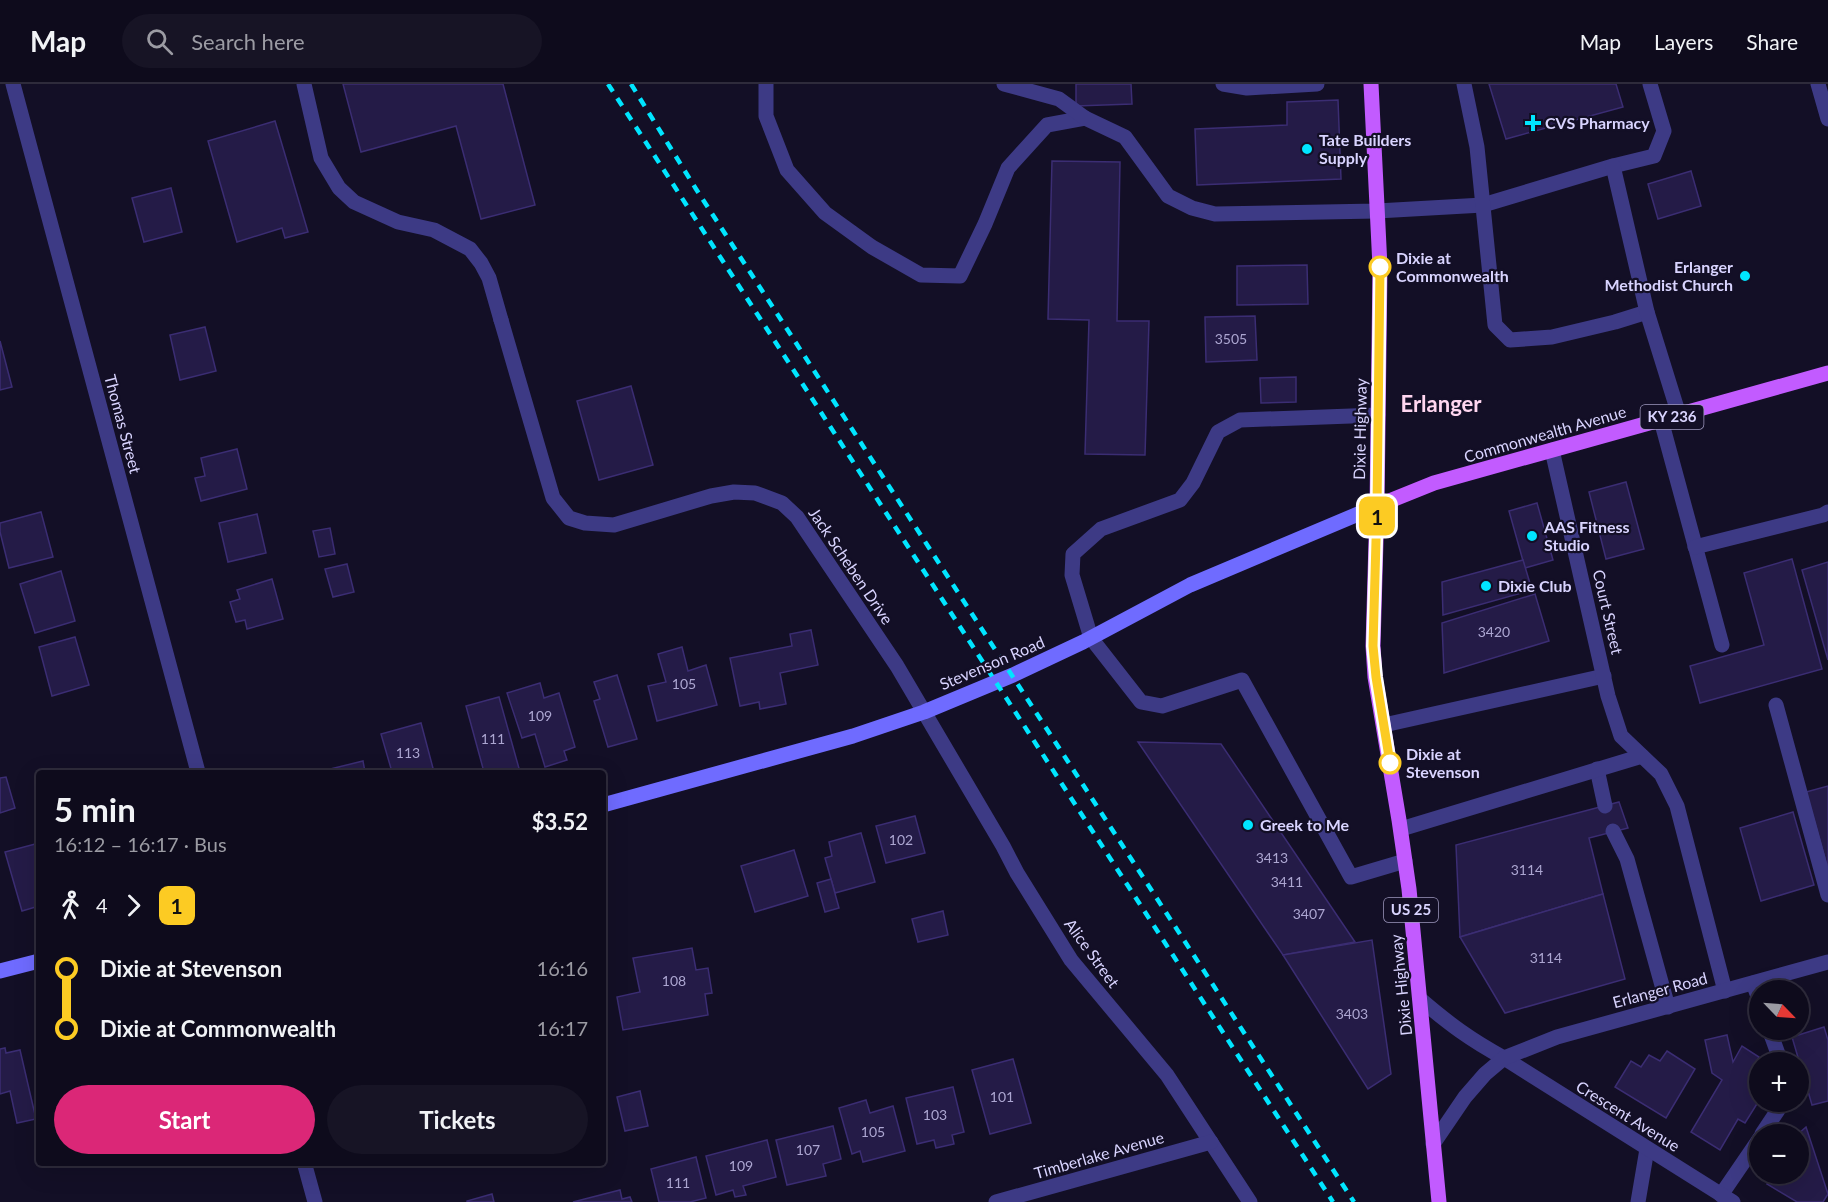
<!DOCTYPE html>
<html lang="en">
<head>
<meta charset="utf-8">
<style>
  :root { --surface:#0e0b1c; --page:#171425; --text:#f1f3f6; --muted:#9b9ba3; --line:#2e2b3b; --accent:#db2777 }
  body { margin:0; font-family:Lato,sans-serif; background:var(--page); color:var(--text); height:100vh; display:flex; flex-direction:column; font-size:22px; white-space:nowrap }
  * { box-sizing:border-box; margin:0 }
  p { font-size:20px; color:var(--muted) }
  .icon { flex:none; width:33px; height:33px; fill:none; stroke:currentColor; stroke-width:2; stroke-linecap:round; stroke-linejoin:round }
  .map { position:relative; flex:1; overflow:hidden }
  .side { position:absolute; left:36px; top:686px; width:570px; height:396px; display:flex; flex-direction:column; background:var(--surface); border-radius:6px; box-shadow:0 6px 24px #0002,0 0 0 2px var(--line) }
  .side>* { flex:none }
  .badge { padding:0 12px; border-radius:9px; font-size:21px; line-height:39px }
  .needle { width:39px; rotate:115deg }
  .controls { position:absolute; left:1749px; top:896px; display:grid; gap:12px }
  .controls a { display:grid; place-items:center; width:60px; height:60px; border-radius:50%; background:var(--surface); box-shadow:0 6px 24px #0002,0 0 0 2px var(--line); font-size:30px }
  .map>.badge { position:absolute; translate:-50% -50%; box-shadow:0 0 0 3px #fff }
  .legs { display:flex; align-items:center; gap:9px; height:66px; padding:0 18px; font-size:20px }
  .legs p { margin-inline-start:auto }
  .head { display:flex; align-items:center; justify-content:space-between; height:102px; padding:0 18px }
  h1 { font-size:33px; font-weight:700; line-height:45px }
  .action { display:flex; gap:12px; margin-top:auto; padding:12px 18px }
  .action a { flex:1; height:69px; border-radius:36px; background:var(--accent); color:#fff; font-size:24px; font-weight:700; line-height:69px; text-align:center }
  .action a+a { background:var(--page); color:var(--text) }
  ul { padding:0 18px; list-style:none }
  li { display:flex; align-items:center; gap:21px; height:60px; font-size:22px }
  li i { display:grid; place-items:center; width:9px; height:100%; margin:0 8px; background:currentColor }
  li i::after { content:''; width:15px; height:15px; margin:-8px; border:4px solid; border-radius:50%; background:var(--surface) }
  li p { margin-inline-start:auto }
  li:first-child i { background:linear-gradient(#0000 50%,currentColor 0) }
  li:last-child i { background:linear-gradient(currentColor 50%,#0000 0) }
  header { display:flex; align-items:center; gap:36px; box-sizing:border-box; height:84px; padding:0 30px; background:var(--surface); border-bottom:2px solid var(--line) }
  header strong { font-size:28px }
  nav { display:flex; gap:33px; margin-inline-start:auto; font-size:21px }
  .search { width:420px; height:54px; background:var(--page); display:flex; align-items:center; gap:15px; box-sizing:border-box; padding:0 21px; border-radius:33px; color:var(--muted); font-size:22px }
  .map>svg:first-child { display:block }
</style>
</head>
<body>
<header>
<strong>Map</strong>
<div class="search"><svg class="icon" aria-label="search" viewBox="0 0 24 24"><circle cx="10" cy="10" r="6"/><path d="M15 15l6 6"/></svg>Search here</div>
<nav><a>Map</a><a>Layers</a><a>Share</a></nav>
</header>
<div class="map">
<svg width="1828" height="1118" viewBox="0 0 1828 1118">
  <rect width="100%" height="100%" fill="#130f26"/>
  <g fill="#241b47" stroke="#3b2d73" stroke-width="1.5">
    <polygon points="343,0 503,0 535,121 481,135 456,42 361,68"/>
    <polygon points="1076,0 1131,0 1132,20 1076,22"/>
    <polygon points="1489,0 1616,0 1623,23 1506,55"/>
    <polygon points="1338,16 1341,95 1197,101 1195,45 1287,41 1287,18"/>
    <polygon points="275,37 308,148 285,154 282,144 237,158 208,57"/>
    <polygon points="1052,77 1120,78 1117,237 1149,237 1145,371 1085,370 1089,236 1048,235"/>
    <polygon points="1691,87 1701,122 1658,135 1648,100"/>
    <polygon points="171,104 182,148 144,158 132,114"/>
    <polygon points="1307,181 1308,220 1237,221 1237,182"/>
    <polygon points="1255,232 1257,276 1206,278 1205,233"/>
    <polygon points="205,243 216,287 180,296 170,251"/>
    <polygon points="0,257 12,303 0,306"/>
    <polygon points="1296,293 1296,318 1261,319 1260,294"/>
    <polygon points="631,302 653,381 599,396 577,317"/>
    <polygon points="237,365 247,405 201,417 195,394 205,392 201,374"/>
    <polygon points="1626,398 1644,465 1606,475 1589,408"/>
    <polygon points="1537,419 1553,476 1525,484 1509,427"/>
    <polygon points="41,428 53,473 9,484 0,448 0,439"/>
    <polygon points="257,430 266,469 228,478 219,439"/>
    <polygon points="330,444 335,470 319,473 313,447"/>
    <polygon points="1792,475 1822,585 1700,619 1690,582 1764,561 1744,489"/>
    <polygon points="1523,476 1532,506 1443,531 1442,498"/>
    <polygon points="1828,478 1828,576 1802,486"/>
    <polygon points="347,480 354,508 333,513 325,485"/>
    <polygon points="61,487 75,537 35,549 20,500"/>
    <polygon points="272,495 283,535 247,545 245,536 236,538 230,518 240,515 237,506"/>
    <polygon points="1535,510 1549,557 1444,589 1442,539"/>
    <polygon points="811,546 818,581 780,589 786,620 760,625 759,618 740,622 730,574 792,562 790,550"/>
    <polygon points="75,553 89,601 52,612 39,563"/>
    <polygon points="682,563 688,587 706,581 717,621 657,637 648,602 666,598 658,570"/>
    <polygon points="617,591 637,655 608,663 594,617 600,615 594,598"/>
    <polygon points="540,599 544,614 559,609 575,663 564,667 567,676 545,683 535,650 522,654 507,609"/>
    <polygon points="499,613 520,688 484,688 466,622"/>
    <polygon points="421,639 434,688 392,688 381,650"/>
    <polygon points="1138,658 1221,660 1355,858 1283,871"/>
    <polygon points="363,677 365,688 318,688"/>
    <polygon points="6,693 15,724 0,729 0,694"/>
    <polygon points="1828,702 1828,785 1806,708"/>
    <polygon points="1619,718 1628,744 1589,754 1603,810 1460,853 1456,761"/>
    <polygon points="1793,728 1814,801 1761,817 1740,744"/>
    <polygon points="915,732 925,769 886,779 876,742"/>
    <polygon points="861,749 875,798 835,809 825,774 832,772 829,758"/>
    <polygon points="39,759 39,822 22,827 5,768"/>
    <polygon points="794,766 808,812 755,828 741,782"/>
    <polygon points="831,795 839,824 825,828 817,799"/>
    <polygon points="1603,810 1625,895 1505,929 1460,853"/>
    <polygon points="943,827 948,851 918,858 912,835"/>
    <polygon points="1372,856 1391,990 1368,1005 1283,871"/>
    <polygon points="692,864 696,886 708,884 712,909 705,910 708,931 623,946 617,913 640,908 633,874"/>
    <polygon points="1824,943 1828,956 1828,1017 1812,1021 1792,953"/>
    <polygon points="1727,951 1733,978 1742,962 1759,973 1754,982 1760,985 1760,1015 1745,1039 1738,1035 1720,1066 1691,1048 1722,996 1712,989 1705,956"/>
    <polygon points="5,964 6,969 20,966 36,1035 17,1039 10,1007 0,1010 0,965"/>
    <polygon points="1667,967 1695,985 1666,1034 1615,1003 1631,977 1641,983 1649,971 1660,977"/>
    <polygon points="1013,975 1031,1039 990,1050 972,986"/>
    <polygon points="953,1003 964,1048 952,1051 954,1060 936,1064 934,1056 917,1060 906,1014"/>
    <polygon points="640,1007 648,1042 625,1047 617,1013"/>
    <polygon points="866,1016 870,1029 893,1022 905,1067 863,1078 860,1067 852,1070 839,1024"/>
    <polygon points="833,1042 841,1075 823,1080 826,1092 787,1101 776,1056"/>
    <polygon points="1806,1043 1828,1110 1823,1118 1797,1118 1767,1100 1774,1089 1798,1089 1798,1050"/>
    <polygon points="767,1056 776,1093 743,1102 746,1111 735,1113 733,1106 716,1111 706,1072"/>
    <polygon points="696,1073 706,1114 690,1118 659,1118 651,1085"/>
    <polygon points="620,1106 622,1115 630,1113 632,1118 573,1118"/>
    <polygon points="492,1110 494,1118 467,1118 467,1117"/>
  </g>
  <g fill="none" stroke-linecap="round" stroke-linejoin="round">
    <g stroke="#3d3a85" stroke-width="15">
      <polyline points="304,0 321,74 339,104 354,118 398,138 434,146 470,165 481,179 489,194 501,236"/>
      <polyline points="766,0 766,32 787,86 825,129 872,163 921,191 960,192 985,140 1008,84 1047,41 1085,34"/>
      <polyline points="1004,0 1059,15 1085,34 1125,53 1168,112 1192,124 1215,130 1377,127 1483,121 1613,82 1654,72 1664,47 1650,0"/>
      <polyline points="1223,0 1247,4 1317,0"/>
      <polyline points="1464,0 1477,63 1495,241 1510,256 1552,253 1615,238 1647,228"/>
      <polyline points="1818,0 1828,35"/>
      <polyline points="1613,82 1647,228 1679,331"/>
      <polyline points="1378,331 1240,336 1218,348 1193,399 1180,416 1101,445 1073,470 1072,491 1091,554 1141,618 1162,622 1242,596 1351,793 1405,777"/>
      <polyline points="1661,336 1722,561"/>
      <polyline points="1695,463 1823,431 1828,428"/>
      <polyline points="1776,621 1828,811"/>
      <polyline points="1384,641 1604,592"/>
      <polyline points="1597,685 1605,722"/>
      <polyline points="1401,745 1642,672"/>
      <polyline points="1613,747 1627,775 1668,923"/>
      <polyline points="1753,899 1760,918"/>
      <polyline points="1769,945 1781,978"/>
      <polyline points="1762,1050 1778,1026 1781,1017"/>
      <polyline points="1721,1111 1760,1054"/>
      <polyline points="1638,1118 1647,1065"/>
    </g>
    <g stroke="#3d3a85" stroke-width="15">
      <polyline points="13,0 198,688"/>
      <polyline points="501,236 553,414 569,434 585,439 614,441 711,412 734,408 755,409 782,419 797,433 897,582 1003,762 1017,789 1071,876 1167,991 1250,1118"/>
      <polyline points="1552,366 1608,612 1621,652 1661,690 1677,722 1725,907"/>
      <path d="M1420,915C1449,940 1471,956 1504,974L1733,1118"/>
      <polyline points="1433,1060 1465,1013 1485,990 1504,974 1557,953 1828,878"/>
      <polyline points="304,1078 315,1118"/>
      <polyline points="996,1118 1211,1058"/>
    </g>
    <g stroke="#6f6bff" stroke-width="15">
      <polyline points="603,721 853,652 924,628 1013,591 1083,558 1190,501 1377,422"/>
      <polyline points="0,887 39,877"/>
    </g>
    <g stroke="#c25bff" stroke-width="15">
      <polyline points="1371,0 1380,183 1377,422 1373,562 1375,593 1399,736 1409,805 1439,1118"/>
      <polyline points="1377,422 1434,399 1828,289"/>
    </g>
    <g stroke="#00e5ff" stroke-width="4.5" stroke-dasharray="9 8" stroke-linecap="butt">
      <polyline points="608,0 1333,1118"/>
      <polyline points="631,0 696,105 1354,1118"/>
    </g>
  </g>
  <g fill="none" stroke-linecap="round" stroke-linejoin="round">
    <g stroke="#fff" stroke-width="14">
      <polyline id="line-1" points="1380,183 1377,422 1373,562 1376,593 1390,679"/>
    </g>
    <use href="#line-1" stroke="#fccb23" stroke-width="9"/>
  </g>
  <g fill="#00e5ff" stroke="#130f26" stroke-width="2">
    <path d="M1530 30h6v6h6v6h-6v6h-6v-6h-6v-6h6z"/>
    <circle cx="1307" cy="65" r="6"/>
    <circle cx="1745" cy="192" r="6"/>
    <circle cx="1532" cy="452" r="6"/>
    <circle cx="1486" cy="502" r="6"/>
    <circle cx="1248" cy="741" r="6"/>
  </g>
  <g fill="#fff" stroke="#fccb23" stroke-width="3">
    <circle cx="1380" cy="183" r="10"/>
    <circle cx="1390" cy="679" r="10"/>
  </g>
  <g text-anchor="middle" stroke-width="4.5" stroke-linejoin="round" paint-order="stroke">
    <g font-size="14" fill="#aca6d1">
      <text x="1231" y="260">3505</text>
      <text x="1494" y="553">3420</text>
      <text x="684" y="605">105</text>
      <text x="540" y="637">109</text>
      <text x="493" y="660">111</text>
      <text x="408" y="674">113</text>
      <text x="901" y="761">102</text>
      <text x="1272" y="779">3413</text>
      <text x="1527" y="791">3114</text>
      <text x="1287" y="803">3411</text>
      <text x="1309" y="835">3407</text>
      <text x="1546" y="879">3114</text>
      <text x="674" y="902">108</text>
      <text x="1352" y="935">3403</text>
      <text x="1002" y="1018">101</text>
      <text x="935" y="1036">103</text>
      <text x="873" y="1053">105</text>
      <text x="808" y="1071">107</text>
      <text x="741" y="1087">109</text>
      <text x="678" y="1104">111</text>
    </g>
    <g fill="#130f26" stroke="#9e99be" stroke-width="1.5">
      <rect x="1640.5" y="321" width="63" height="24" rx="4.5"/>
      <rect x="1384" y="814" width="54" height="24" rx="4.5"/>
    </g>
    <g font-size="15" font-weight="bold" fill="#d9d4ff">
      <text x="1672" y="338">KY 236</text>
      <text x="1411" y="831">US 25</text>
    </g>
    <g font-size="16" font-weight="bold" fill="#d9d4ff" stroke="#130f26" text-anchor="start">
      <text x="1545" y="45">CVS Pharmacy</text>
      <text x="1319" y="62">Tate Builders<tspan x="1319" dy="18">Supply</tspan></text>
      <text x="1733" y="189" text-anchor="end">Erlanger<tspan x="1733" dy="18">Methodist Church</tspan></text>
      <text x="1544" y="449">AAS Fitness<tspan x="1544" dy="18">Studio</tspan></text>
      <text x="1498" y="508">Dixie Club</text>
      <text x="1260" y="747">Greek to Me</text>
    </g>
    <g font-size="16" font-weight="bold" fill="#d9d4ff" stroke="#130f26" text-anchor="start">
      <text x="1396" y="180">Dixie at<tspan x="1396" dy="18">Commonwealth</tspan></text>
      <text x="1406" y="676">Dixie at<tspan x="1406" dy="18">Stevenson</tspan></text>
    </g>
    <g font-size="16" fill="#d9d4ff" stroke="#130f26">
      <text transform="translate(123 340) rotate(75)" y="6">Thomas Street</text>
      <text transform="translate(1360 345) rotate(-89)" y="6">Dixie Highway</text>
      <text transform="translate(1545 350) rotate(-16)" y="6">Commonwealth Avenue</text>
      <text transform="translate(851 482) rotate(56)" y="6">Jack Scheben Drive</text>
      <text transform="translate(1608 528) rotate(77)" y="6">Court Street</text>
      <text transform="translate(992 579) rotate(-23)" y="6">Stevenson Road</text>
      <text transform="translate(1092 869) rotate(54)" y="6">Alice Street</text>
      <text transform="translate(1401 901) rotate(-96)" y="6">Dixie Highway</text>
      <text transform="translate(1660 906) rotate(-15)" y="6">Erlanger Road</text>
      <text transform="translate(1628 1032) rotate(32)" y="6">Crescent Avenue</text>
      <text transform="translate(1099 1071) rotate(-16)" y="6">Timberlake Avenue</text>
    </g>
    <g font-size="22" font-weight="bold" fill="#ffd6f0" stroke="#130f26">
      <text x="1441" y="328">Erlanger</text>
    </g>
  </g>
</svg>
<div class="controls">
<a><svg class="needle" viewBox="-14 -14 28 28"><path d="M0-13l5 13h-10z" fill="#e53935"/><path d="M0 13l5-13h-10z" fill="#9b9ba3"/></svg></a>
<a>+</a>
<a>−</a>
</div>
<b class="badge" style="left:1377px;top:432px;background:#fccb23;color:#111">1</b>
<section class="side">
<div class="head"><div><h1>5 min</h1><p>16:12 – 16:17 · Bus</p></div><b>$3.52</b></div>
<div class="legs"><svg class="icon" aria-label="walk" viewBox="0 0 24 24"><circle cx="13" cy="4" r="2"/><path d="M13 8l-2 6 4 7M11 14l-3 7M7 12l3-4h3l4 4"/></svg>4<svg class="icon" aria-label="forward" viewBox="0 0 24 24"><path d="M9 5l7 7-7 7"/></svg><b class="badge" style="background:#fccb23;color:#111">1</b></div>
<ul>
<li><i style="color:#fccb23"></i><b>Dixie at Stevenson</b><p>16:16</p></li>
<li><i style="color:#fccb23"></i><b>Dixie at Commonwealth</b><p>16:17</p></li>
</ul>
<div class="action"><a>Start</a><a>Tickets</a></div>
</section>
</div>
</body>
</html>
